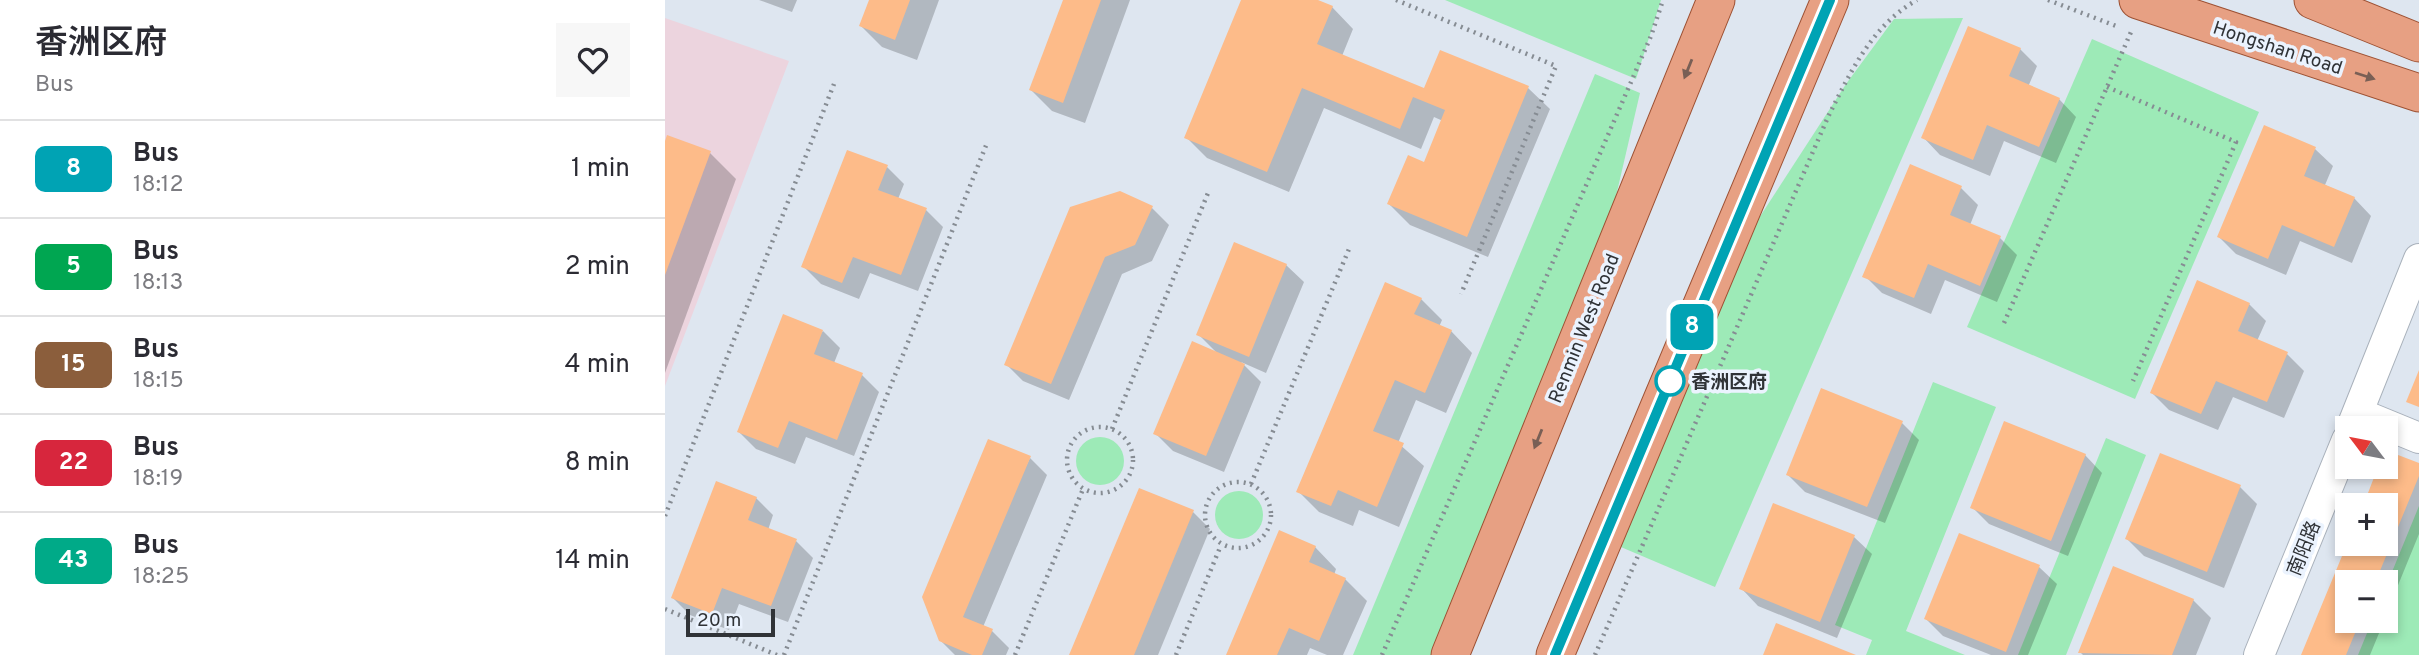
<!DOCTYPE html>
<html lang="en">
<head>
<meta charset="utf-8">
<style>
  :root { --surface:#fff; --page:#f7f7f7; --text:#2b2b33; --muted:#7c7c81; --line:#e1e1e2 }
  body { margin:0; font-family:Overpass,"Noto Sans SC",sans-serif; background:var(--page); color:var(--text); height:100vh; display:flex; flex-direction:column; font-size:26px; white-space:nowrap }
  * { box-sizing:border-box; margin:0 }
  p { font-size:23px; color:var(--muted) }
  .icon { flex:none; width:38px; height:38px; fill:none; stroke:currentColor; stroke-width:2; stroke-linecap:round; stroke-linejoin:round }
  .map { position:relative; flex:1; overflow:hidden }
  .sheet { display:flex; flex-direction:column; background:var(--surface); width:665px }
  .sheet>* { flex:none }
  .badge { padding:0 14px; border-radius:10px; font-size:24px; line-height:46px }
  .needle { width:46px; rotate:302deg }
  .tools { position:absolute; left:1670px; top:416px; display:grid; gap:14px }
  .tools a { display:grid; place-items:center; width:63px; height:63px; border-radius:0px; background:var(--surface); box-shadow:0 4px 10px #0003; font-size:35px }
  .scale { position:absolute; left:21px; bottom:18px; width:89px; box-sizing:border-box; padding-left:7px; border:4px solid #303337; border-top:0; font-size:19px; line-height:24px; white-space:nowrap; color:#303337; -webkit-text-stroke:5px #ebf3fe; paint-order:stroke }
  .map>.badge { position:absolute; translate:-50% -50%; box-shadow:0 0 0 4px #fff }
  .round { display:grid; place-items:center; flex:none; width:74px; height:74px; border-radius:0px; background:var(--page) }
  .head { display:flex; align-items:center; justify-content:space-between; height:119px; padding:0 35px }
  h1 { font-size:33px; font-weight:600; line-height:52px }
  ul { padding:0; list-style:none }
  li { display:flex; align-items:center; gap:21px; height:98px; padding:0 35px; border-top:2px solid var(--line) }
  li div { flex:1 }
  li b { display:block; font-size:26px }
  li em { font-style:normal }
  li .badge { min-width:77px; font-weight:700; text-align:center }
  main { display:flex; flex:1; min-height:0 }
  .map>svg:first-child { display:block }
</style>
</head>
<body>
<main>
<section class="sheet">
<div class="head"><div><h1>香洲区府</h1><p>Bus</p></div><a class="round"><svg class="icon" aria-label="heart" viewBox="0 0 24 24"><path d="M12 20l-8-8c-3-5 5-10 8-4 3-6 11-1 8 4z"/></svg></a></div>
<ul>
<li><span class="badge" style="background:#00a3b4;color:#fff">8</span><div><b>Bus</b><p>18:12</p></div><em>1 min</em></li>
<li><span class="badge" style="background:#00a651;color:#fff">5</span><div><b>Bus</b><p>18:13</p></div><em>2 min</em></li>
<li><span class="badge" style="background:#8b5e3c;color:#fff">15</span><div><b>Bus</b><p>18:15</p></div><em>4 min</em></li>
<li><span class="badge" style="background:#d7263d;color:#fff">22</span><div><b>Bus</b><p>18:19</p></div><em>8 min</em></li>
<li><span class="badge" style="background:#0a8;color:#fff">43</span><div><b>Bus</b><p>18:25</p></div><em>14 min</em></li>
</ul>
</section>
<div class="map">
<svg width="1754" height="655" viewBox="0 0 1754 655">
  <rect width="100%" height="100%" fill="#dee6f0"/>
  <polygon fill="#ecd4de" points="0,18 124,61 0,386"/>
  <g fill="#9deab7">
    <polygon points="780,0 996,0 971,79"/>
    <polygon points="1298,18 1050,587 937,539 1070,255 1181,84 1229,19"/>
    <polygon points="1427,39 1594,112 1470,399 1302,327"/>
    <polygon points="930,74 975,93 931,282 773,655 688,655"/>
    <polygon points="1268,382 1331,407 1241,631 1300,655 1201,655 1207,640 1170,625"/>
    <circle cx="435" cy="461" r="24"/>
    <polygon points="1441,438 1481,455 1401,655 1353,655"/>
    <circle cx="574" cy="515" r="24"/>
    <polygon points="1754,506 1754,655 1693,655 1707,621 1720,621 1720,589"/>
  </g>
  <g fill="#0003">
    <polygon points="94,0 132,0 127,12"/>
    <polygon points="206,0 274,0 252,60 217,47 196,26"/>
    <polygon points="399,0 465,0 420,123 387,111 366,90"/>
    <polygon points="578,0 649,0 667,7 688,29 677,56 760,90 776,52 863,88 885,109 823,257 745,225 724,204 760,164 778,121 769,117 756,149 659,108 624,192 542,158 521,137"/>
    <polygon points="1355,49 1372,66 1363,87 1394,99 1411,117 1391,163 1339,141 1325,176 1275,155 1258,137"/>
    <polygon points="0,146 45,153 71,179 0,373"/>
    <polygon points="1650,149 1668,166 1660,185 1689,198 1706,216 1687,263 1635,241 1621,275 1571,254 1554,237"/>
    <polygon points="222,167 239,184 233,199 261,210 278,227 253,291 205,273 194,299 156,284 139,267"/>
    <polygon points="1296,188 1313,205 1305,225 1335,238 1352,255 1332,302 1280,280 1266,314 1217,293 1200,276"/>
    <polygon points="487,208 504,225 487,261 457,274 404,400 358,381 341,364 406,209"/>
    <polygon points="621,265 639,282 601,373 576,362 596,382 559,472 508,451 491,434 553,354 533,334"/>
    <polygon points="756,299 777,320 774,327 786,331 807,353 781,413 751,400 733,443 759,466 734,527 694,510 688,526 654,512 633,491"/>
    <polygon points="1584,304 1601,321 1592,341 1622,354 1639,371 1619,418 1568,397 1553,430 1504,410 1487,393"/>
    <polygon points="158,331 175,348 169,363 197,375 214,392 189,456 141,437 130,464 91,449 74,432"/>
    <polygon points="1237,423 1254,440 1220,523 1140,492 1123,475"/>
    <polygon points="1420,455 1437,473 1403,556 1324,524 1307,507"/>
    <polygon points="1496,455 1575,487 1592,504 1559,588 1479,556 1462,539"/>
    <polygon points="365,458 382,475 318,627 327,631 344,648 341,655 290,655 275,640"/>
    <polygon points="1754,465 1754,534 1720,617 1720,583 1682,583 1682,621 1719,621 1705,655 1638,655 1684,544 1720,544 1720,467"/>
    <polygon points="91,498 108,515 103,530 131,541 148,558 123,622 74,604 64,630 25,615 8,598"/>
    <polygon points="1109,505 1189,537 1207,554 1172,638 1093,606 1076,588"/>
    <polygon points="528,512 545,529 493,655 406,655"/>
    <polygon points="1295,535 1374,567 1392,584 1363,655 1326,655 1278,636 1261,619"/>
    <polygon points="650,547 671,569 669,575 680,579 702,601 678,655 662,655 645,648 642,655 563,655"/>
    <polygon points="1528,600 1546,618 1531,655 1418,655 1415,652"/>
  </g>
  <g fill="#fdbb89">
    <polygon points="204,0 245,0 230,40 194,26"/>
    <polygon points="398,0 436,0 398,103 364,90"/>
    <polygon points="576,0 653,0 668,6 652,44 759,88 775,50 864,86 802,237 722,204 743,155 759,162 780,110 748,97 735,129 637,88 602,172 519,138"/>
    <polygon points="1303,26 1356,48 1344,76 1395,98 1374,147 1322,125 1308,160 1256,138"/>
    <polygon points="1599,125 1651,147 1639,176 1690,197 1669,247 1617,225 1603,259 1552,237"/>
    <polygon points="2,135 46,151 0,275 0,141"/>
    <polygon points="182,150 223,165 213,190 262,208 236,275 188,257 177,283 136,267"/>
    <polygon points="1245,164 1297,186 1285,215 1336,236 1315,286 1263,264 1249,298 1197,277"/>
    <polygon points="455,191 488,206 470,245 440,257 386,384 339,365 405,207"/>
    <polygon points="569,242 622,264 584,357 531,335"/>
    <polygon points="1532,280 1585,303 1573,331 1623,352 1602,402 1551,381 1536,414 1485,393"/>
    <polygon points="720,282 757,298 749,314 787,330 760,393 730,380 708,431 739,443 712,507 673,490 666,506 631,492"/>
    <polygon points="118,314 158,330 149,354 198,373 172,440 124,421 113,448 72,432"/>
    <polygon points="527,341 580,364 541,456 488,434"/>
    <polygon points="1754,370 1754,407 1741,402"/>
    <polygon points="1156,388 1238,421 1202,507 1121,475"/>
    <polygon points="1339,421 1421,454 1386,541 1305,508"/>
    <polygon points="323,439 366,456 298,617 328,629 317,655 307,655 274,641 257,597"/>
    <polygon points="1720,450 1754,463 1754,476 1710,583 1682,583 1682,621 1695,621 1681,655 1636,655 1682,544 1720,544 1720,506 1698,506 1713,467 1720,467"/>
    <polygon points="1495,453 1576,485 1542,572 1460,539"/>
    <polygon points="51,481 92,497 83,520 132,539 106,606 57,588 47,614 6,598"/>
    <polygon points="474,488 529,510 469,655 404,655"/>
    <polygon points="1108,503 1190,535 1155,622 1074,589"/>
    <polygon points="614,530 651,546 644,562 681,578 654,641 624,628 612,655 561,655"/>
    <polygon points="1294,533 1375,565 1341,652 1259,619"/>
    <polygon points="1448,566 1529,599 1507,655 1413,653"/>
    <polygon points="1111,623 1191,655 1098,655"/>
  </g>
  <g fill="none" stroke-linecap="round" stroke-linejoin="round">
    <g stroke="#a9b1bb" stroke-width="32">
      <g id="minor">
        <polyline points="1693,413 1754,438"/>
        <polyline points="1686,429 1754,259"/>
        <polyline points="1594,655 1682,440"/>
      </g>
    </g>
    <g stroke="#9d5133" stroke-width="39">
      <g id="major">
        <polyline points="1473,0 1754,93"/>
        <polyline points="1648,0 1754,43"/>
        <polyline points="785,655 1051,0"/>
        <polyline points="890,655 1165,0"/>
      </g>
    </g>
    <g stroke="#868c93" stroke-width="4.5" stroke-dasharray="2 5" stroke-linecap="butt">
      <polyline points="731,0 891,66 796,294"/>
      <polyline points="1383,0 1451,26"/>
      <polyline points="1442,87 1571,142 1468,381"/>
      <polyline points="1339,323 1466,32"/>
      <circle cx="435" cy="460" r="33"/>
      <polyline points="447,429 543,193"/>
      <circle cx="573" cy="515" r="33"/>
      <polyline points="586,484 684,249"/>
      <polyline points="0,516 169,84"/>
      <polyline points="0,609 112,655"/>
      <polyline points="119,655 322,143"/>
      <polyline points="350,655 418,489"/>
      <polyline points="511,655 556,545"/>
      <polyline points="717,655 986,36 998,0"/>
      <path d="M930,655L1163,117C1185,73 1207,25 1252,0"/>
    </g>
    <use href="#minor" stroke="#fff" stroke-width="30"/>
    <use href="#major" stroke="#e7a083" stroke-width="37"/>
  </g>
  <defs><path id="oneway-solid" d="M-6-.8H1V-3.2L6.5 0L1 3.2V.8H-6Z" transform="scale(1.75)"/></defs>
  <g fill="#795f55">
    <use href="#oneway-solid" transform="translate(1023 69) rotate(112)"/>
    <use href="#oneway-solid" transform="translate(1700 76) rotate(18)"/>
    <use href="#oneway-solid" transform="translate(873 439) rotate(112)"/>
  </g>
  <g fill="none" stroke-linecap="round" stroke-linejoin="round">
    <g stroke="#fff" stroke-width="16">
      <polyline id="line" points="890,655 1165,0"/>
    </g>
    <use href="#line" stroke="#00a3b4" stroke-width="10"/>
  </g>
  <circle fill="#fff" stroke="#00a3b4" stroke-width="3.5" cx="1005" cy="381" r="14"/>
  <g text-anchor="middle" stroke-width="7" stroke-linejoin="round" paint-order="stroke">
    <g font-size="19" fill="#303337" stroke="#ebf3fe">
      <text transform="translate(1613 47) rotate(18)" y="7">Hongshan Road</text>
      <text transform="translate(918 328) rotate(-68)" y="7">Renmin West Road</text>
      <text transform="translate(1638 548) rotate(-68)" y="7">南阳路</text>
    </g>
    <g font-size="19" font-weight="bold" fill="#303337" stroke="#ebf3fe" text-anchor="start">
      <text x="1026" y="388">香洲区府</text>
    </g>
  </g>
</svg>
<div class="tools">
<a><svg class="needle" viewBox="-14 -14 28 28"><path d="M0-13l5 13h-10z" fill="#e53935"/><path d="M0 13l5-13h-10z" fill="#7c7c81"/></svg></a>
<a>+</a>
<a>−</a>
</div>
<div class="scale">20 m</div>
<b class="badge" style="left:1027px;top:327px;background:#00a3b4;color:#fff">8</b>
</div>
</main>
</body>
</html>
